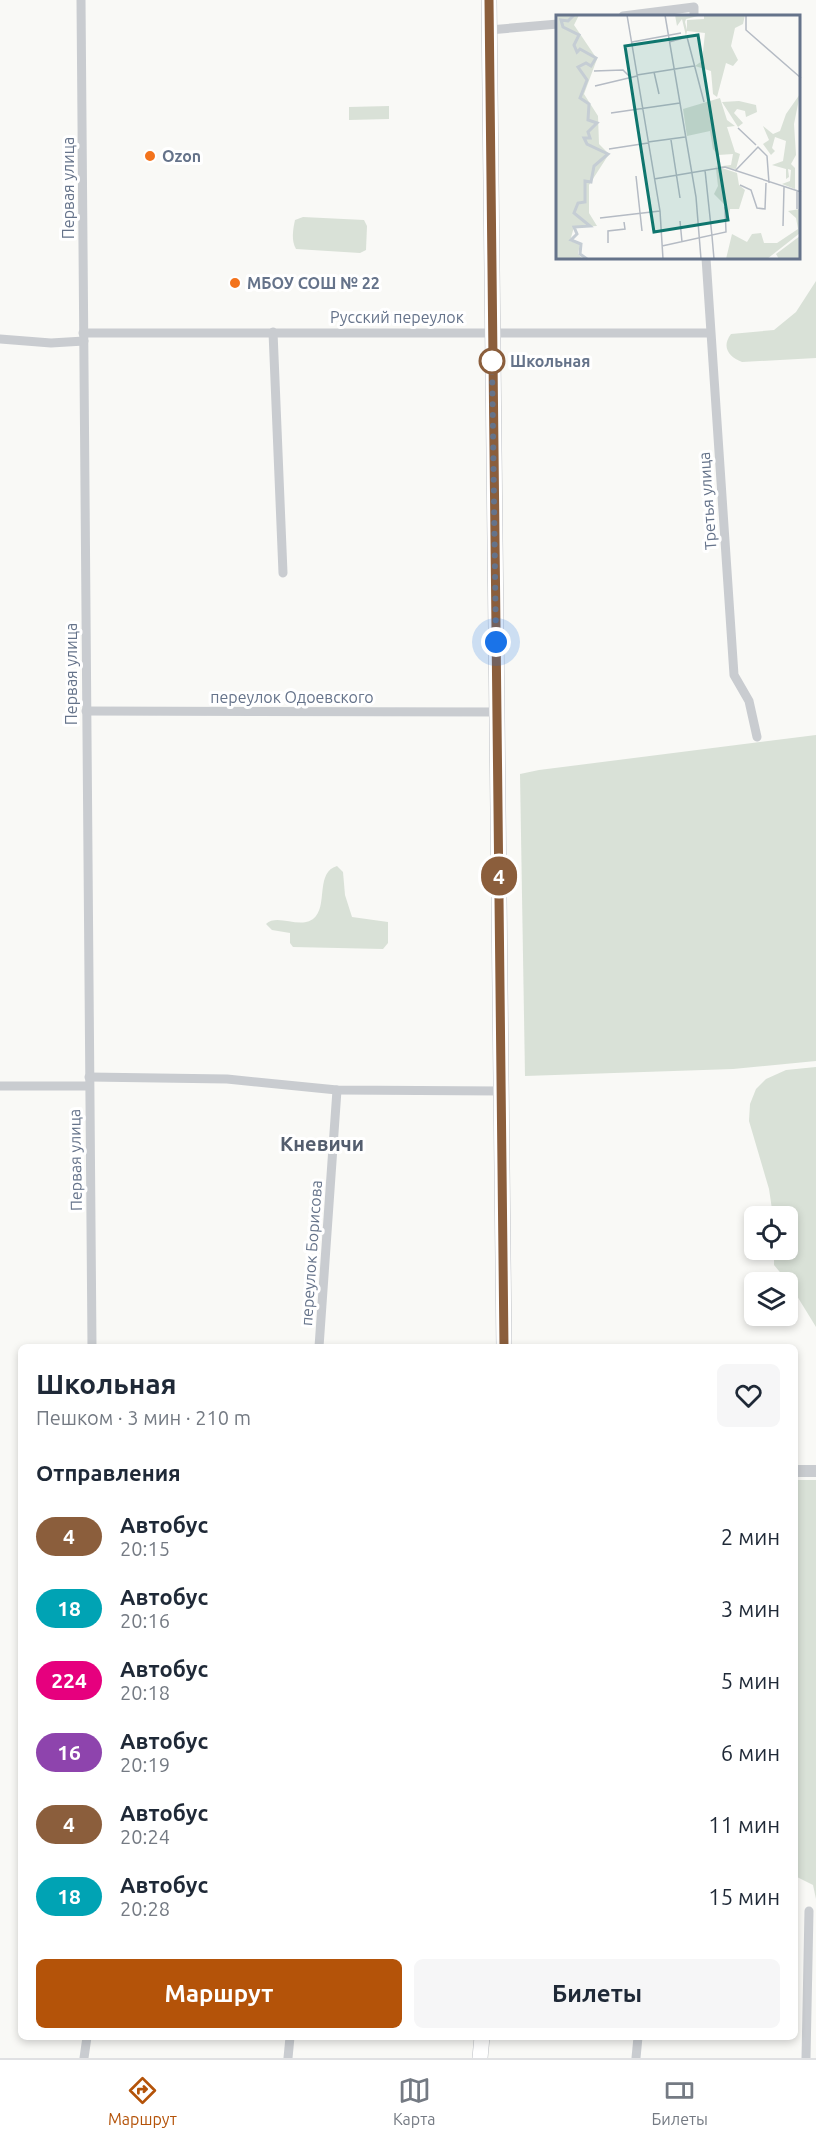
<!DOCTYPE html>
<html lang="ru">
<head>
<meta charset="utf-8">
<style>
  :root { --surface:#fff; --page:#f6f6f7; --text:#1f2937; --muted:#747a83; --line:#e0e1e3; --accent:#b45309 }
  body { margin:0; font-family:Ubuntu,sans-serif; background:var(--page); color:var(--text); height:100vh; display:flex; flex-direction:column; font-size:22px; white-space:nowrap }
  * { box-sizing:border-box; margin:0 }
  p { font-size:20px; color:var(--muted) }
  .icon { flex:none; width:33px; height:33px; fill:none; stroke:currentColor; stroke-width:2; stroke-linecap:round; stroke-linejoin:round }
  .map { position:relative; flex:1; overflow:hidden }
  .sheet { position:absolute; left:18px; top:1344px; width:780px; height:696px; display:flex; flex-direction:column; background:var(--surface); border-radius:9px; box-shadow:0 3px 9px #0003 }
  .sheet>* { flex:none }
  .badge { padding:0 12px; border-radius:20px; font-size:21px; line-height:39px }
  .controls { position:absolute; left:744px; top:1206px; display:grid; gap:12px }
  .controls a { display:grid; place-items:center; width:54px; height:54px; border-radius:9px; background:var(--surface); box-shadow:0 3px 9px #0003; font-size:30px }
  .you { position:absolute; width:30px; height:30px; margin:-15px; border:4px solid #fff; border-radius:50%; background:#1a73e8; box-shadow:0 0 0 9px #1a73e833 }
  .map>.badge { position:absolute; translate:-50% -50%; box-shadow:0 0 0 3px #fff }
  h2 { padding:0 18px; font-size:22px; line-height:54px }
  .round { display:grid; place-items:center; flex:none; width:63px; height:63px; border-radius:9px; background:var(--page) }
  .headline { display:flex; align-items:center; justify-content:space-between; height:102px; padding:0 18px }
  h1 { font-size:28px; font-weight:700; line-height:45px }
  .primary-button { display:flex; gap:12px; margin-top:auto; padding:12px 18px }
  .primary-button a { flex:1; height:69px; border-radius:9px; background:var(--accent); color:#fff; font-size:24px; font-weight:700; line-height:69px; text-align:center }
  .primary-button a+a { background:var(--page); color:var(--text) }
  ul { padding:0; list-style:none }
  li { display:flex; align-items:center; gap:18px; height:72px; padding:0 18px }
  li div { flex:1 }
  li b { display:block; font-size:22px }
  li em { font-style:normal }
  li .badge { min-width:66px; font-weight:700; text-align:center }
  .dock { display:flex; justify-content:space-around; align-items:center; height:84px; border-top:2px solid var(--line); background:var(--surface); font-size:16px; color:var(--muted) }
  .dock a { display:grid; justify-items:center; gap:3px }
  .dock .selected { color:var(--accent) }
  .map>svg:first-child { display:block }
</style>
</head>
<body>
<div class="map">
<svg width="816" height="2058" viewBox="0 0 816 2058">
  <rect width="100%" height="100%" fill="#f9f9f6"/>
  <g fill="#d9e1d7">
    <polygon points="389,106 389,119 349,120 349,107"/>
    <path d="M303,217L364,220L367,226L366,250L360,253L296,249C291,241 293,229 295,220Z"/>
    <path d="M816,281V358L742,362C729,357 721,347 731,334L774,330L796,312Z"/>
    <polygon points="816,735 816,1061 733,1069 525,1076 520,774 539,770"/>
    <path d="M337,866L343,872L345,895L352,917L388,922V943L383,949L293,947L290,943V933L272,930L266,924C278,912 303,932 316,916C327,903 316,872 337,866Z"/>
    <polygon points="816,1067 816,1327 789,1283 774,1265 774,1250 788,1250 788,1216 773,1216 769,1189 749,1121 750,1104 756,1089 766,1079 786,1070"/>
    <polygon points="795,1480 816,1480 816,1899 813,1885 795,1876"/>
  </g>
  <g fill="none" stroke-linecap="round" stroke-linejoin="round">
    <g stroke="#bcbfc4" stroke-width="16">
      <g id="primary">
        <polyline points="489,0 504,1347"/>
        <polyline points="480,2058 482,2037"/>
      </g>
    </g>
    <g stroke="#c9ccd0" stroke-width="9">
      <polyline points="81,0 92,1347"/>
      <polyline points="623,16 694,7 694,16"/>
      <polyline points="489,30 558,24"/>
      <polyline points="706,258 734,675 749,701 757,737"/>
      <polyline points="273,332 283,573"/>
      <polyline points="83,333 710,333"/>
      <polyline points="0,339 51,343 84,341"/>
      <polyline points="86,711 498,712"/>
      <polyline points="89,1077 227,1079 337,1090 500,1091"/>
      <polyline points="0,1086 89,1086"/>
      <polyline points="319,1347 337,1090"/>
      <polyline points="84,2058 87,2037"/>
      <polyline points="288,2058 290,2037"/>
      <polyline points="636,2058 638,2037"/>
      <polyline points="806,2058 809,1911"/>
    </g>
    <polyline stroke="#c9ccd0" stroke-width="12" points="795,1471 816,1471"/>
    <use href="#primary" stroke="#fff" stroke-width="15"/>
  </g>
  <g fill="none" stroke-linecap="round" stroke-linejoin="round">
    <g stroke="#fff" stroke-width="14">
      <polyline id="line" points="489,0 504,1347"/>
    </g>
    <use href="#line" stroke="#8b5e3c" stroke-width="9"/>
    <polyline stroke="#65738a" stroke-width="6" stroke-dasharray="0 10.8" points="492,361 496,642"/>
  </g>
  <g fill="#f3731c" stroke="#fff" stroke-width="2">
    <circle cx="150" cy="156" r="6"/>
    <circle cx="235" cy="283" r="6"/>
  </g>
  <circle fill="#fff" stroke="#8b5e3c" stroke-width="3" cx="492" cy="361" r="12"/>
  <g text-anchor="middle" stroke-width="6" stroke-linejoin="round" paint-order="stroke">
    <g font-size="16" font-weight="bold" fill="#65738a" stroke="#fff" text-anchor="start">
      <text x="162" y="162">Ozon</text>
      <text x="247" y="289">МБОУ СОШ № 22</text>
    </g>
    <g font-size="16" fill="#65738a" stroke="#fff">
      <text transform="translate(68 188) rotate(-90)" y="6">Первая улица</text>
      <text x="397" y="323">Русский переулок</text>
      <text transform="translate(707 501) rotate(-94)" y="6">Третья улица</text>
      <text transform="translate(71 674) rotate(-90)" y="6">Первая улица</text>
      <text x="292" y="703">переулок Одоевского</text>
      <text transform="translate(75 1160) rotate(-91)" y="6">Первая улица</text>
      <text transform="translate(311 1253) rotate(-86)" y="6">переулок Борисова</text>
    </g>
    <g font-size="16" font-weight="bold" fill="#65738a" stroke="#fff" text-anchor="start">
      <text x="510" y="367">Школьная</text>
    </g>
    <g font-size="20" font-weight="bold" fill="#545e6e" stroke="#fff">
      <text x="322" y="1151">Кневичи</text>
    </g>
  </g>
  <g transform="translate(556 15)">
    <rect width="244" height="244" fill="#f9f9f6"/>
    <path d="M2,0H23L18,10L41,44L28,79L42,101L43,129L53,139L33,170V198L41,211L18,212L14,226L24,229L22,239L27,244H0ZM119,0H146L130,4L129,7L131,15V5L148,4V0H189L187,9L179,13L175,31L182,45L177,51L170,48L161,82L157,79L155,56L139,51L146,46L149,18L131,16L130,21L126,4L121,11ZM244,79L238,109L240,140L235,149L239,153V174L226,169L234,166L235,155L232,154L233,162L230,164V154L216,150L227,146L230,126L219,122L216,133L219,136L215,140L207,129L213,125L207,111L217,119L224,116L230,99ZM164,83L171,105L179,111L171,112L179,137L184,139L180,154L158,152L175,150L177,139L162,140L157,134L154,116L131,121L127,94ZM183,86L200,90L201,97L190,102L189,96L181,94L178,98L187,108L182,112L166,87ZM166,153L181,158L183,170L189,175L183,194H174L172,204L169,190L158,179L162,171L160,154ZM244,194V218L211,244H170L176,219L191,227L196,219L205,218L208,228H221L242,214L240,203L232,196ZM244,221V244H223L220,239Z" fill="#d9e1d7"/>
    <path fill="none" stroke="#c5cdd4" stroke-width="3" d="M18,0L12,6L5,5L7,12L23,20L18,30L21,37L24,34L40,43L35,51L30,48L22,52L31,65L24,83L33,89L32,105L41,108L32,117L34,123H28L31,129L52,139L38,151L35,167L29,166V187L22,188L18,198L34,211L18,212L21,219L15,225L25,229L24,239L31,244"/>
    <path fill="none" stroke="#b5bbc4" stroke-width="1.5" d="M71,0L104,196L107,244M109,0L140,182L145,244M190,0V15L245,63M76,27L125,18M113,27L131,22L148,87M38,56L67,55L73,61M98,57L103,79M81,60L138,51M39,71L81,61M55,98L124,88M182,113L200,130M115,125L124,183M92,127L129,122M53,134L92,128M149,155L156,221M179,156L202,132L211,141L213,168M80,161L86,216M98,164L169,152L245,177M184,170L195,175L201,193L209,194L210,168M241,176V194M44,203L104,196M124,206L126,227M227,211L228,172M156,221L158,244M52,228V216L69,214L68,207M106,231L170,217L169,192"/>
    <path fill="#0f766e" fill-opacity="0.15" stroke="#0f766e" stroke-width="3" d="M142,20L172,205L98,217L69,31Z"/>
    <rect width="244" height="244" fill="none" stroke="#65738a" stroke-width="3"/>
  </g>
</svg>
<div class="controls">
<a><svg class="icon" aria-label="locate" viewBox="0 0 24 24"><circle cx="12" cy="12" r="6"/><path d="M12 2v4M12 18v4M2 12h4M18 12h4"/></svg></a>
<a><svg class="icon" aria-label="layers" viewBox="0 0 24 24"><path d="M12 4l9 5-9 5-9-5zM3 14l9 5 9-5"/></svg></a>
</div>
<div class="you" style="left:496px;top:642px"></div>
<b class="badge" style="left:499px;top:876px;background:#8b5e3c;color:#fff">4</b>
<section class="sheet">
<div class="headline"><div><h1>Школьная</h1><p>Пешком · 3 мин · 210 m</p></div><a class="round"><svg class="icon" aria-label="heart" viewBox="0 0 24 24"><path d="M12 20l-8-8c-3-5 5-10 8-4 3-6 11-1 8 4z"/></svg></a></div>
<h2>Отправления</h2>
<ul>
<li><span class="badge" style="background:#8b5e3c;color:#fff">4</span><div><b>Автобус</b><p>20:15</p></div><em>2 мин</em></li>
<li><span class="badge" style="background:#00a3b4;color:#fff">18</span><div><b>Автобус</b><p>20:16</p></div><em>3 мин</em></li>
<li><span class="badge" style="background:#e6007e;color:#fff">224</span><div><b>Автобус</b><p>20:18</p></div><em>5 мин</em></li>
<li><span class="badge" style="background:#8e44ad;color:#fff">16</span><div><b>Автобус</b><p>20:19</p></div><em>6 мин</em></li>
<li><span class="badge" style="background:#8b5e3c;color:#fff">4</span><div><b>Автобус</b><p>20:24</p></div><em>11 мин</em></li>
<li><span class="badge" style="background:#00a3b4;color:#fff">18</span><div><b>Автобус</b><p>20:28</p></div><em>15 мин</em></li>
</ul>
<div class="primary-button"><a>Маршрут</a><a>Билеты</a></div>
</section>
</div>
<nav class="dock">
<a class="selected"><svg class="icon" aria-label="directions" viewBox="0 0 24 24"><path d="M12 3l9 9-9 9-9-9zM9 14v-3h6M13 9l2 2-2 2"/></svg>Маршрут</a>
<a><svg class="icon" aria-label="map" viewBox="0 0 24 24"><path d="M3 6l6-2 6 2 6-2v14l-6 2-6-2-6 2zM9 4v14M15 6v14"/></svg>Карта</a>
<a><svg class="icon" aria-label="tickets" viewBox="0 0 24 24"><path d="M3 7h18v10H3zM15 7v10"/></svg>Билеты</a>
</nav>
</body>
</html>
